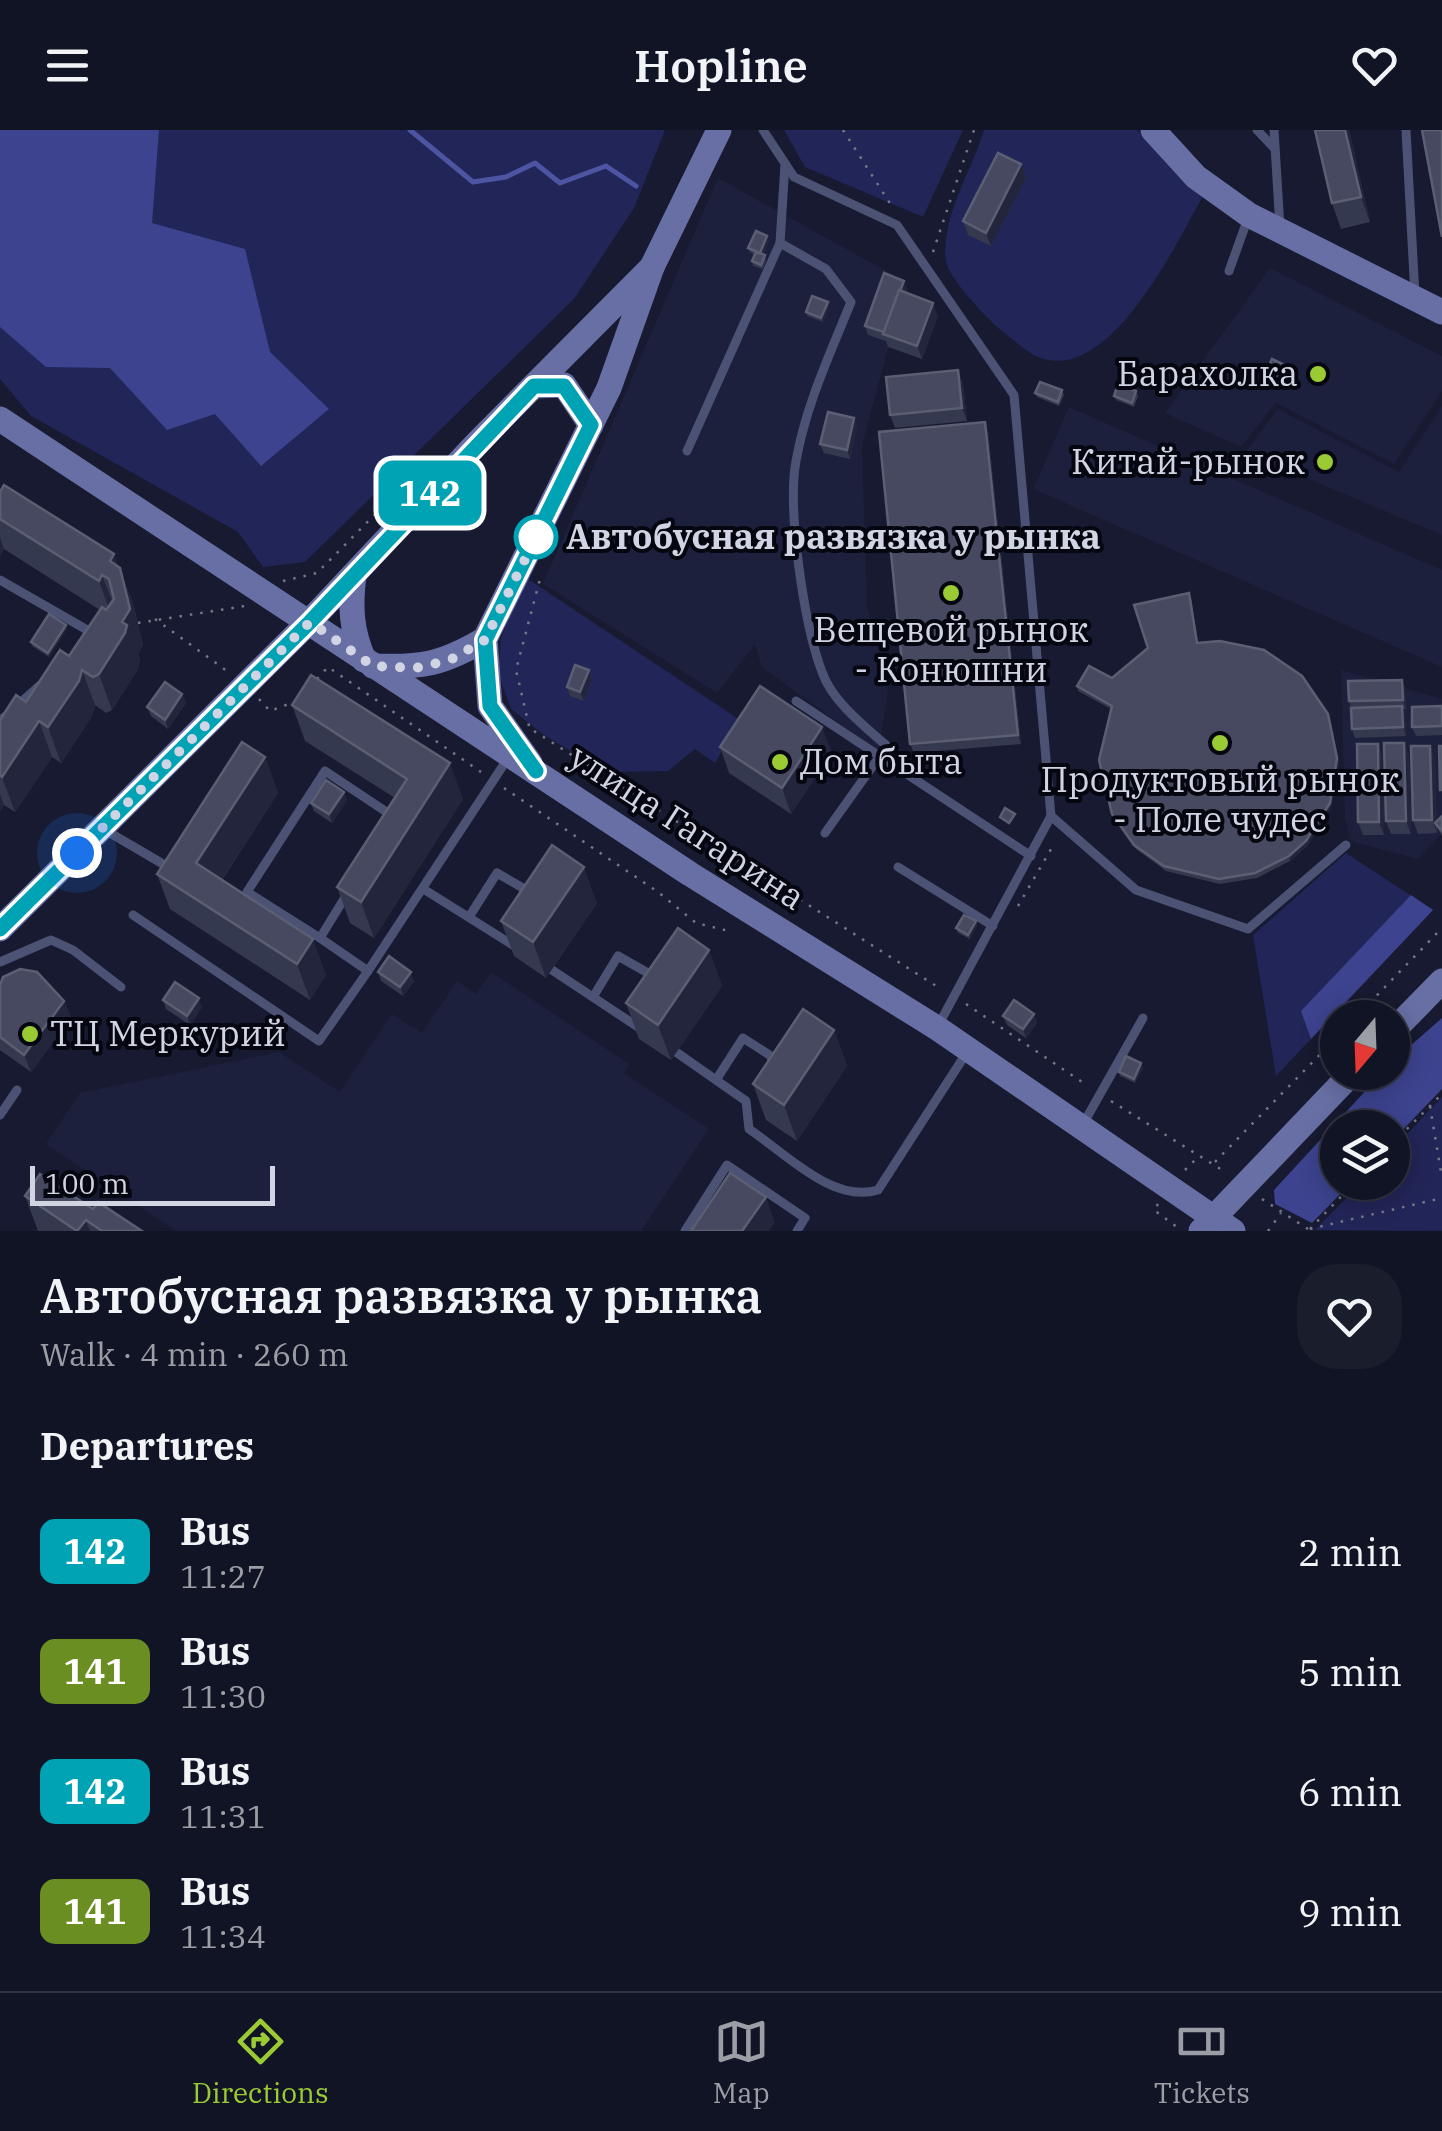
<!DOCTYPE html>
<html lang="en">
<head>
<meta charset="utf-8">
<style>
  :root { --surface:#111424; --page:#1a1d2c; --text:#f1f3f6; --muted:#9c9ea6; --line:#303341; --accent:#9acb35 }
  body { margin:0; font-family:"IBM Plex Serif",serif; background:var(--page); color:var(--text); height:100vh; display:flex; flex-direction:column; font-size:38px; white-space:nowrap }
  * { box-sizing:border-box; margin:0 }
  p { font-size:32px; color:var(--muted) }
  .icon { flex:none; width:55px; height:55px; fill:none; stroke:currentColor; stroke-width:2; stroke-linecap:round; stroke-linejoin:round }
  .map { position:relative; height:1101px; overflow:hidden }
  .panel { display:flex; flex-direction:column; background:var(--surface); flex:1 }
  .panel>* { flex:none }
  .badge { padding:0 20px; border-radius:15px; font-size:35px; line-height:65px }
  .needle { width:65px; rotate:199deg }
  .controls { position:absolute; left:1320px; top:870px; display:grid; gap:20px }
  .controls a { display:grid; place-items:center; width:90px; height:90px; border-radius:50%; background:var(--surface); box-shadow:0 5px 25px #0003,0 0 0 2px var(--line); font-size:50px }
  .scale { position:absolute; left:30px; bottom:25px; width:245px; box-sizing:border-box; padding-left:10px; border:5px solid #d1d4e3; border-top:0; font-size:28px; line-height:35px; white-space:nowrap; color:#d1d4e3; -webkit-text-stroke:8px #05060f; paint-order:stroke }
  .you { position:absolute; width:50px; height:50px; margin:-25px; border:8px solid #fff; border-radius:50%; background:#1a73e8; box-shadow:0 0 0 15px #1a73e833 }
  .map>.badge { position:absolute; translate:-50% -50%; box-shadow:0 0 0 5px #fff }
  h2 { padding:0 40px; font-size:38px; line-height:90px }
  .round { display:grid; place-items:center; flex:none; width:105px; height:105px; border-radius:40px; background:var(--page) }
  .overview { display:flex; align-items:center; justify-content:space-between; height:170px; padding:0 40px }
  h1 { font-size:48px; font-weight:600; line-height:75px }
  ul { padding:0; list-style:none }
  li { display:flex; align-items:center; gap:30px; height:120px; padding:0 40px }
  li div { flex:1 }
  li b { display:block; font-size:38px }
  li em { font-style:normal }
  li .badge { min-width:110px; font-weight:700; text-align:center }
  header { display:flex; justify-content:space-between; align-items:center; height:130px; padding:0 40px; background:var(--surface); font-size:45px; font-weight:600 }
  .dock { display:flex; justify-content:space-around; align-items:center; height:140px; border-top:2px solid var(--line); background:var(--surface); font-size:28px; color:var(--muted) }
  .dock a { display:grid; justify-items:center; gap:5px }
  .dock .current { color:var(--accent) }
  .map>svg:first-child { display:block }
</style>
</head>
<body>
<header><svg class="icon" aria-label="menu" viewBox="0 0 24 24"><path d="M4 6h16M4 12h16M4 18h16"/></svg>Hopline<svg class="icon" aria-label="heart" viewBox="0 0 24 24"><path d="M12 20l-8-8c-3-5 5-10 8-4 3-6 11-1 8 4z"/></svg></header>
<div class="map">
<svg width="1442" height="1101" viewBox="0 0 1442 1101">
  <rect width="100%" height="100%" fill="#171a30"/>
  <g fill="#1d203c">
    <polygon points="718,48 906,152 862,315 867,476 888,557 879,622 762,537 755,515 717,563 543,454"/>
    <polygon points="1270,138 1442,226 1442,261 1394,334 1276,273 1241,317 1165,283"/>
    <polygon points="1442,276 1442,405 1245,322 1278,279 1399,342"/>
    <polygon points="1069,277 1442,440 1442,537 1033,359"/>
    <polygon points="1341,540 1442,569 1442,703 1418,729 1350,711 1345,687"/>
    <polygon points="491,842 629,934 624,943 709,999 641,1101 176,1101 46,1014 80,963 279,922 340,962 392,884 422,903 457,851 476,864"/>
  </g>
  <g fill="#222557">
    <polygon points="0,0 665,0 634,78 574,169 305,432 263,437 238,402 31,286 0,249"/>
    <polygon points="784,0 963,0 923,87 805,37"/>
    <path d="M984,0H1137L1203,66C1176,114 1106,262 1034,225C1023,219 1013,209 1003,202C989,191 948,148 946,131C940,89 972,40 984,0Z"/>
    <polygon points="525,447 740,590 715,633 695,619 668,641 606,642 544,605 511,579 498,543 501,508"/>
    <polygon points="1346,723 1433,780 1276,946 1253,805"/>
    <polygon points="1442,967 1442,1101 1315,1100 1361,1053 1392,1052 1393,1019"/>
  </g>
  <g fill="#3d438e">
    <polygon points="0,0 159,0 152,93 245,119 270,222 329,279 261,336 215,284 167,300 110,238 46,237 0,197"/>
    <polygon points="1411,765 1433,780 1311,909 1301,881"/>
    <polygon points="1442,888 1442,959 1393,1010 1392,998 1338,998 1338,1052 1351,1053 1312,1093 1275,1074 1274,1060 1382,943 1392,942 1393,931"/>
  </g>
  <g fill="none" stroke-linecap="round" stroke-linejoin="round">
    <polyline stroke="#4d55a2" stroke-width="5" points="410,0 473,52 506,47 535,33 560,53 606,36 636,56"/>
    <g stroke="#75788a" stroke-width="2.5" stroke-dasharray="2.5 8" stroke-linecap="butt">
      <polyline points="843,0 891,75"/>
      <polyline points="933,122 974,0"/>
      <polyline points="283,451 317,443 432,327"/>
      <polyline points="155,489 227,541"/>
      <polyline points="138,493 245,476"/>
      <polyline points="317,549 328,537 481,642"/>
      <polyline points="259,569 270,581 294,572"/>
      <polyline points="529,596 516,540 540,449"/>
      <polyline points="534,601 941,859"/>
      <polyline points="504,658 658,762 696,793 729,801"/>
      <polyline points="1018,776 1054,714"/>
      <polyline points="966,874 1088,956"/>
      <polyline points="1355,888 1442,798"/>
      <polyline points="1111,971 1227,1043"/>
      <polyline points="1430,976 1442,1048"/>
      <polyline points="1392,1014 1442,964"/>
      <polyline points="1215,1032 1338,906"/>
      <polyline points="1185,1040 1197,1028"/>
      <polyline points="1262,1069 1311,1101"/>
      <polyline points="1158,1074 1154,1080 1181,1100"/>
      <polyline points="1310,1099 1442,1068"/>
      <polyline points="1310,1099 1355,1052"/>
      <polyline points="1268,1101 1281,1083"/>
    </g>
    <g stroke="#4c5273" stroke-width="9">
      <polyline points="763,0 794,47 897,95 1014,265 1051,686 938,896"/>
      <polyline points="1257,0 1275,19"/>
      <polyline points="1274,0 1280,98"/>
      <polyline points="1406,0 1415,166"/>
      <path d="M785,34L780,113L826,139L851,172C830,224 806,275 796,331C787,380 804,494 822,542C832,571 864,596 887,616L825,703"/>
      <polyline points="1229,141 1248,88"/>
      <polyline points="687,321 780,113"/>
      <polyline points="0,450 89,501 87,504"/>
      <polyline points="796,571 1031,726"/>
      <polyline points="0,591 39,556"/>
      <polyline points="1051,686 1136,760 1248,799 1346,715"/>
      <polyline points="105,700 163,734"/>
      <polyline points="898,737 993,796"/>
      <polyline points="425,760 516,817"/>
      <polyline points="347,764 320,808 368,841 508,628"/>
      <polyline points="133,785 319,911 368,841"/>
      <polyline points="469,787 497,743 523,758 524,766"/>
      <polyline points="320,808 247,762 325,641 394,687"/>
      <polyline points="0,832 51,810 73,820 121,857"/>
      <polyline points="552,840 641,899"/>
      <polyline points="593,867 618,826 648,843 649,853"/>
      <path d="M676,922L746,971L749,999C785,1023 833,1074 878,1060L967,922"/>
      <polyline points="716,950 743,908 771,926 773,935"/>
      <polyline points="0,985 17,960"/>
      <polyline points="1082,996 1143,888"/>
      <polyline points="685,1101 727,1035 805,1088 797,1101"/>
    </g>
    <g stroke="#676fa4" stroke-width="25">
      <polyline points="1153,0 1196,47 1249,85 1442,182"/>
      <polyline points="534,256 564,255 591,295"/>
      <polyline points="0,289 690,744 937,898 1233,1101"/>
      <path d="M354,445C350,477 351,500 364,530"/>
      <path d="M373,536C422,538 443,534 485,509"/>
      <polyline points="530,633 490,576 485,509 609,258 652,137 719,0"/>
      <polyline points="0,799 309,492 476,314 652,137"/>
      <polyline points="1392,902 1442,851"/>
      <polyline points="1201,1101 1353,942"/>
    </g>
  </g>
  <g fill="#35394f">
    <polygon points="1349,0 1370,92 1341,99 1332,73"/>
    <polygon points="1021,34 1026,48 991,116 968,105 963,91"/>
    <polygon points="769,111 763,124 765,125 766,130 763,139 753,136 752,131 754,125 750,122 748,118"/>
    <polygon points="907,160 906,163 938,186 922,229 888,217 886,211 868,205 865,196"/>
    <polygon points="828,172 829,177 823,192 807,186 806,182"/>
    <polygon points="958,240 963,254 967,291 895,298 890,285"/>
    <polygon points="1289,241 1282,255 1267,248 1265,244"/>
    <polygon points="1062,260 1064,265 1059,276 1037,267 1035,263"/>
    <polygon points="1136,261 1138,266 1134,277 1116,270 1114,266"/>
    <polygon points="854,288 857,297 850,329 824,323 820,314"/>
    <polygon points="988,301 1021,614 914,623 910,614"/>
    <polygon points="0,362 118,436 133,473 143,515 138,524 140,530 138,539 112,580 106,583 95,575 92,586 61,633 52,627 15,682 4,675 0,681 0,590 26,572 69,526 100,480 4,419 0,426"/>
    <polygon points="1191,467 1198,513 1329,588 1339,632 1331,677 1307,716 1290,731 1257,748 1220,754 1166,741 1136,719 1114,689 1099,630 1111,579 1078,561 1077,556 1112,548 1148,518"/>
    <polygon points="67,499 49,527 32,516 31,512"/>
    <polygon points="589,540 592,549 584,571 570,566 567,557"/>
    <polygon points="1402,550 1405,559 1406,579 1403,579 1405,585 1406,606 1355,608 1352,599 1351,578 1349,571"/>
    <polygon points="182,564 186,573 168,599 151,586 147,577"/>
    <polygon points="292,575 463,669 374,808 350,793 337,757 395,668 305,611"/>
    <polygon points="1442,576 1442,605 1416,606 1412,597"/>
    <polygon points="1404,613 1409,626 1411,704 1391,704 1386,691"/>
    <polygon points="1378,614 1383,627 1384,705 1363,705 1358,692"/>
    <polygon points="1430,616 1435,629 1436,691 1442,686 1442,706 1437,697 1437,703 1418,704 1413,690"/>
    <polygon points="720,617 832,622 791,684 729,643"/>
    <polygon points="265,627 278,663 222,750 326,845 310,870 170,779 157,744"/>
    <polygon points="344,662 347,670 332,693 314,681 311,673"/>
    <polygon points="597,773 546,848 514,826 501,791"/>
    <polygon points="976,791 977,795 970,809 958,803 956,798"/>
    <polygon points="709,820 722,856 671,930 639,909 626,873"/>
    <polygon points="378,842 414,851 403,866 381,851"/>
    <polygon points="0,855 64,871 71,888 31,942 0,920"/>
    <polygon points="163,870 202,877 190,895 166,879"/>
    <polygon points="1034,884 1037,893 1026,908 1007,895 1003,886"/>
    <polygon points="834,900 847,936 797,1011 766,990 753,954"/>
    <polygon points="1141,933 1143,938 1135,953 1120,946 1119,942"/>
    <polygon points="25,1066 93,1079 142,1101 38,1101"/>
  </g>
  <g fill="#22253c">
    <polygon points="1345,0 1349,0 1370,92 1361,67"/>
    <polygon points="1021,34 1026,48 991,116 986,103"/>
    <polygon points="767,106 769,111 761,128 760,123"/>
    <polygon points="904,151 907,160 890,206 885,205"/>
    <polygon points="828,172 829,177 823,192 821,188"/>
    <polygon points="933,173 938,186 922,229 917,216"/>
    <polygon points="1287,236 1289,241 1282,255 1280,251"/>
    <polygon points="958,240 963,254 967,291 962,278"/>
    <polygon points="854,288 857,297 850,329 847,320"/>
    <polygon points="985,292 988,301 1021,614 1018,605"/>
    <polygon points="0,407 4,419 0,426"/>
    <polygon points="114,424 133,473 143,515 138,524 140,530 138,539 112,580 99,544 122,492 110,431"/>
    <polygon points="102,445 116,481 112,487 99,451"/>
    <polygon points="66,495 67,499 49,527 48,523"/>
    <polygon points="82,540 95,575 92,586 61,633 48,597"/>
    <polygon points="589,540 592,549 584,571 580,562"/>
    <polygon points="1402,550 1405,559 1406,579 1403,570"/>
    <polygon points="182,564 186,573 168,599 165,590"/>
    <polygon points="1402,576 1405,585 1406,606 1403,597"/>
    <polygon points="1329,588 1339,632 1331,677 1307,716 1290,731 1289,726"/>
    <polygon points="39,591 52,627 15,682 2,647"/>
    <polygon points="822,597 832,622 791,684 782,658"/>
    <polygon points="1404,613 1409,626 1411,704 1406,691"/>
    <polygon points="1378,614 1383,627 1384,705 1379,692"/>
    <polygon points="1430,616 1435,629 1437,695 1435,693 1437,703 1432,690"/>
    <polygon points="265,627 278,663 209,769 196,733"/>
    <polygon points="450,633 463,669 374,808 361,772"/>
    <polygon points="344,662 347,670 332,693 329,684"/>
    <polygon points="0,664 4,675 0,681"/>
    <polygon points="584,737 597,773 546,848 533,812"/>
    <polygon points="976,791 977,795 970,809 968,805"/>
    <polygon points="313,809 326,845 310,870 297,834"/>
    <polygon points="709,820 722,856 671,930 658,895"/>
    <polygon points="411,842 414,851 403,866 400,857"/>
    <polygon points="199,868 202,877 190,895 187,886"/>
    <polygon points="64,871 71,888 31,942 24,925"/>
    <polygon points="1034,884 1037,893 1026,908 1023,899"/>
    <polygon points="834,900 847,936 797,1011 784,975"/>
    <polygon points="1141,933 1143,938 1135,953 1134,949"/>
    <polygon points="766,1067 775,1092 769,1101 742,1101"/>
    <polygon points="86,1090 90,1101 79,1101"/>
  </g>
  <g fill="#46495f" stroke="#5b5f74" stroke-width="2.5">
    <polygon points="1315,0 1345,0 1361,67 1332,73"/>
    <polygon points="1422,0 1442,0 1442,107"/>
    <polygon points="998,23 1021,34 986,103 963,91"/>
    <polygon points="756,101 767,106 760,123 748,118"/>
    <polygon points="756,122 765,125 761,135 752,131"/>
    <polygon points="884,143 904,151 884,202 865,196"/>
    <polygon points="899,160 933,173 917,216 883,204"/>
    <polygon points="812,166 828,172 821,188 806,182"/>
    <polygon points="1272,229 1287,236 1280,251 1265,244"/>
    <polygon points="958,240 962,278 890,285 886,247"/>
    <polygon points="1040,252 1062,260 1058,272 1035,263"/>
    <polygon points="1118,254 1136,261 1132,273 1114,266"/>
    <polygon points="828,282 854,288 847,320 820,314"/>
    <polygon points="985,292 1018,605 910,614 879,302"/>
    <polygon points="4,355 114,424 110,431 120,438 130,479 122,492 127,495 125,503 99,544 93,547 82,540 79,551 48,597 39,591 2,647 0,645 0,590 16,565 26,572 60,520 69,526 102,477 106,480 114,469 109,449 102,445 99,451 0,389 0,362"/>
    <polygon points="1189,463 1197,513 1220,511 1264,520 1302,546 1328,584 1337,628 1330,673 1306,711 1289,726 1255,743 1219,749 1164,736 1134,715 1112,684 1099,630 1112,576 1077,556 1089,536 1112,548 1148,518 1134,475"/>
    <polygon points="49,484 66,495 48,523 31,512"/>
    <polygon points="575,535 589,540 580,562 567,557"/>
    <polygon points="311,545 450,633 361,772 337,757 407,649 292,575"/>
    <polygon points="1402,550 1403,570 1349,571 1348,551"/>
    <polygon points="165,552 182,564 165,590 147,577"/>
    <polygon points="760,556 822,597 782,658 720,617"/>
    <polygon points="1402,576 1403,597 1352,599 1351,578"/>
    <polygon points="1442,576 1442,596 1412,597 1412,577"/>
    <polygon points="242,612 265,627 196,733 313,809 297,834 157,744"/>
    <polygon points="1384,613 1404,613 1406,691 1386,691"/>
    <polygon points="1357,614 1378,614 1379,692 1358,692"/>
    <polygon points="1411,616 1430,616 1432,690 1413,690"/>
    <polygon points="1439,616 1442,616 1442,660 1440,660"/>
    <polygon points="326,650 344,662 329,684 311,673"/>
    <polygon points="1005,678 1015,684 1009,693 1000,687"/>
    <polygon points="1442,686 1442,701 1435,693"/>
    <polygon points="552,715 584,737 533,812 501,791"/>
    <polygon points="964,785 976,791 968,805 956,798"/>
    <polygon points="678,798 709,820 658,895 626,873"/>
    <polygon points="389,826 411,842 400,857 378,842"/>
    <polygon points="20,839 37,842 64,871 24,925 0,907 0,855 3,847"/>
    <polygon points="175,852 199,868 187,886 163,870"/>
    <polygon points="1014,870 1034,884 1023,899 1003,886"/>
    <polygon points="803,879 834,900 784,975 753,954"/>
    <polygon points="1126,926 1141,933 1134,949 1119,942"/>
    <polygon points="730,1043 766,1067 742,1101 691,1101"/>
    <polygon points="40,1044 93,1079 98,1072 142,1101 102,1101 86,1090 77,1101 25,1066"/>
  </g>
  <g fill="none" stroke-linecap="round" stroke-linejoin="round">
    <g stroke="#fff" stroke-width="22">
      <polyline id="line" points="0,799 310,492 534,256 564,256 591,295 485,510 490,576 536,641"/>
    </g>
    <use href="#line" stroke="#00a3b4" stroke-width="15"/>
    <polyline stroke="#d1d4e3" stroke-width="10" stroke-dasharray="0 18" points="77,723 310,492 373,536 416,538 450,530 485,510 536,407"/>
  </g>
  <g fill="#9acb35" stroke="#05060f" stroke-width="4">
    <circle cx="1318" cy="244" r="10"/>
    <circle cx="1325" cy="332" r="10"/>
    <circle cx="951" cy="463" r="10"/>
    <circle cx="1220" cy="613" r="10"/>
    <circle cx="780" cy="632" r="10"/>
    <circle cx="30" cy="904" r="10"/>
  </g>
  <circle fill="#fff" stroke="#00a3b4" stroke-width="5" cx="536" cy="407" r="20"/>
  <g text-anchor="middle" stroke-width="8" stroke-linejoin="round" paint-order="stroke">
    <g font-size="35" fill="#d1d4e3" stroke="#05060f" text-anchor="end">
      <text x="1298" y="256">Барахолка</text>
      <text x="1305" y="344">Китай-рынок</text>
      <text x="951" y="512" text-anchor="middle">Вещевой рынок<tspan x="951" dy="40">- Конюшни</tspan></text>
      <text x="800" y="644" text-anchor="start">Дом быта</text>
      <text x="1220" y="662" text-anchor="middle">Продуктовый рынок<tspan x="1220" dy="40">- Поле чудес</tspan></text>
      <text x="50" y="916" text-anchor="start">ТЦ Меркурий</text>
    </g>
    <g font-size="35" font-weight="bold" fill="#d1d4e3" stroke="#05060f" text-anchor="start">
      <text x="566" y="419">Автобусная развязка у рынка</text>
    </g>
    <g font-size="35" fill="#d1d4e3" stroke="#05060f">
      <text transform="translate(687 697) rotate(33)" y="12">улица Гагарина</text>
    </g>
  </g>
</svg>
<div class="controls">
<a><svg class="needle" viewBox="-14 -14 28 28"><path d="M0-13l5 13h-10z" fill="#e53935"/><path d="M0 13l5-13h-10z" fill="#9c9ea6"/></svg></a>
<a><svg class="icon" aria-label="layers" viewBox="0 0 24 24"><path d="M12 4l9 5-9 5-9-5zM3 14l9 5 9-5"/></svg></a>
</div>
<div class="scale">100 m</div>
<div class="you" style="left:77px;top:723px"></div>
<b class="badge" style="left:430px;top:363px;background:#00a3b4;color:#fff">142</b>
</div>
<section class="panel">
<div class="overview"><div><h1>Автобусная развязка у рынка</h1><p>Walk · 4 min · 260 m</p></div><a class="round"><svg class="icon" aria-label="heart" viewBox="0 0 24 24"><path d="M12 20l-8-8c-3-5 5-10 8-4 3-6 11-1 8 4z"/></svg></a></div>
<h2>Departures</h2>
<ul>
<li><span class="badge" style="background:#00a3b4;color:#fff">142</span><div><b>Bus</b><p>11:27</p></div><em>2 min</em></li>
<li><span class="badge" style="background:#6b8e23;color:#fff">141</span><div><b>Bus</b><p>11:30</p></div><em>5 min</em></li>
<li><span class="badge" style="background:#00a3b4;color:#fff">142</span><div><b>Bus</b><p>11:31</p></div><em>6 min</em></li>
<li><span class="badge" style="background:#6b8e23;color:#fff">141</span><div><b>Bus</b><p>11:34</p></div><em>9 min</em></li>
</ul>
</section>
<nav class="dock">
<a class="current"><svg class="icon" aria-label="directions" viewBox="0 0 24 24"><path d="M12 3l9 9-9 9-9-9zM9 14v-3h6M13 9l2 2-2 2"/></svg>Directions</a>
<a><svg class="icon" aria-label="map" viewBox="0 0 24 24"><path d="M3 6l6-2 6 2 6-2v14l-6 2-6-2-6 2zM9 4v14M15 6v14"/></svg>Map</a>
<a><svg class="icon" aria-label="tickets" viewBox="0 0 24 24"><path d="M3 7h18v10H3zM15 7v10"/></svg>Tickets</a>
</nav>
</body>
</html>
